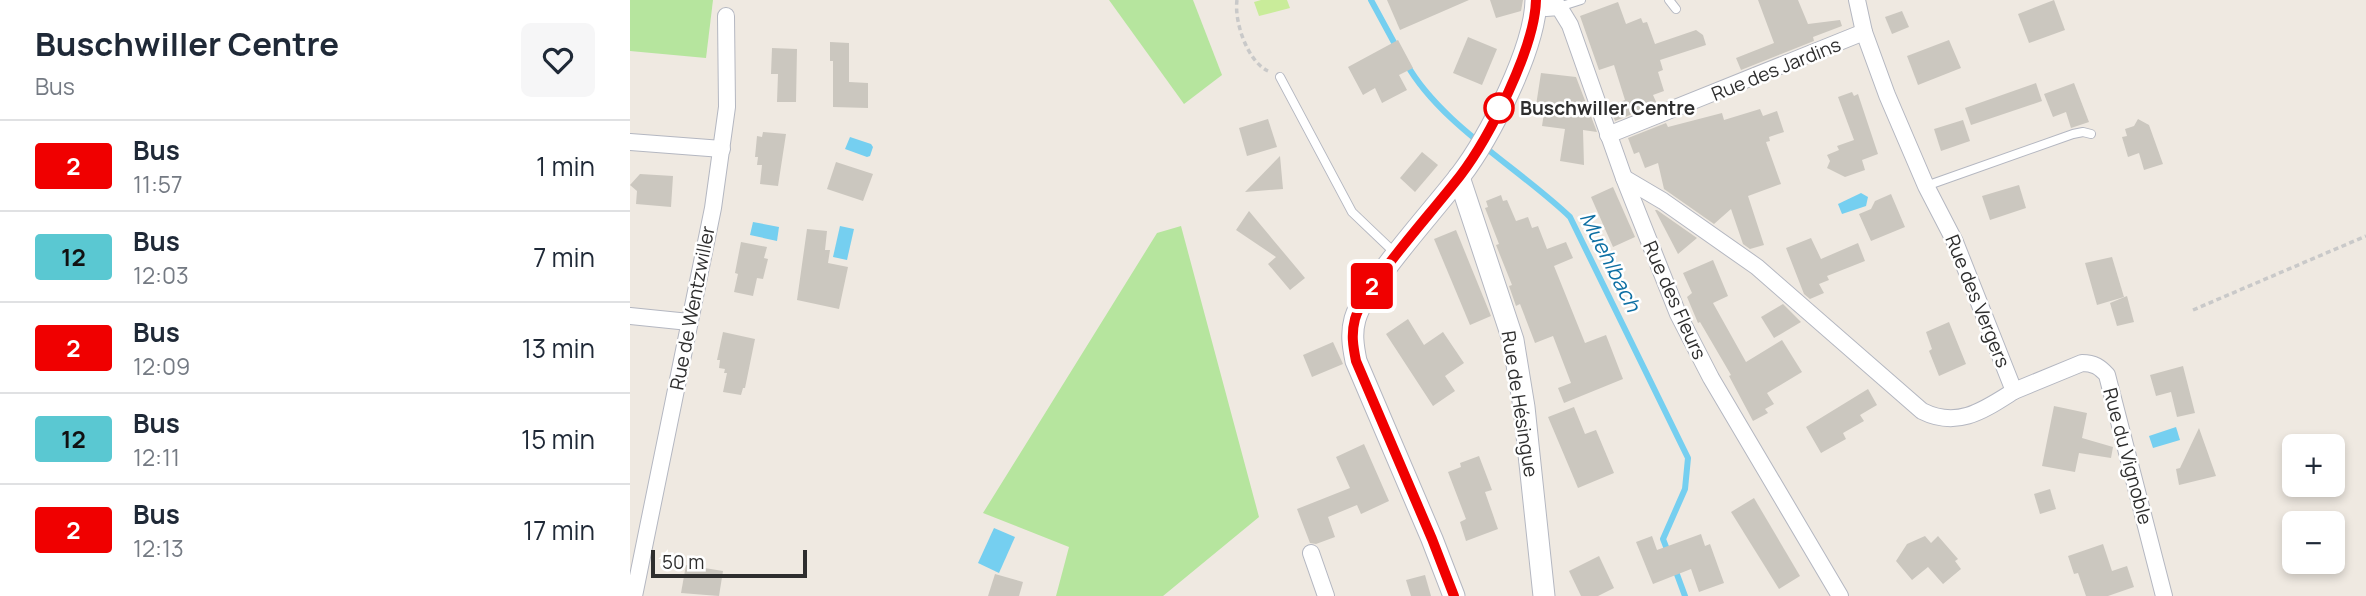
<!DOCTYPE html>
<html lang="fr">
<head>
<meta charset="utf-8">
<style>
  :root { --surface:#fff; --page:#f6f6f7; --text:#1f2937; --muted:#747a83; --line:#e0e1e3 }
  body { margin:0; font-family:Manrope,sans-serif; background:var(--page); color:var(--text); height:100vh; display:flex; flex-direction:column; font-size:26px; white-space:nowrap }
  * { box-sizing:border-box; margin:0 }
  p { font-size:23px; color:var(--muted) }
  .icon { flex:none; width:38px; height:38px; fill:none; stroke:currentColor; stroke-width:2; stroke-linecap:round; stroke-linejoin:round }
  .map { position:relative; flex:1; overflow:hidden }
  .drawer { display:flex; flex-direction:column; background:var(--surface); width:630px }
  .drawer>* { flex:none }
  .badge { padding:0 14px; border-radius:5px; font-size:24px; line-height:46px }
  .fabs { position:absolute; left:1652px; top:434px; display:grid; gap:14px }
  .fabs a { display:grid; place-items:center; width:63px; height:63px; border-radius:10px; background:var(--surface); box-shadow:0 4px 10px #0003; font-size:35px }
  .scale { position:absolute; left:21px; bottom:18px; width:156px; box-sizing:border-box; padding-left:7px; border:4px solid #2e2e2e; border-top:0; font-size:19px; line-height:24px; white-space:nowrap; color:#2e2e2e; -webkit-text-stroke:5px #fff; paint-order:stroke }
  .map>.badge { position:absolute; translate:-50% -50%; box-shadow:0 0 0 4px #fff }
  .round { display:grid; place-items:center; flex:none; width:74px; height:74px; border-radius:10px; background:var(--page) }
  .overview { display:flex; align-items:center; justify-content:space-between; height:119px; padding:0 35px }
  h1 { font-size:33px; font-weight:700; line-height:52px }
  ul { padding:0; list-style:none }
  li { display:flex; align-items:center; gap:21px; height:91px; padding:0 35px; border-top:2px solid var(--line) }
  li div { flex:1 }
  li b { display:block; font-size:26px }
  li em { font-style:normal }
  li .badge { min-width:77px; font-weight:700; text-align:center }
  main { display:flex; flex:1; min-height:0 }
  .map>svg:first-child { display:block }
</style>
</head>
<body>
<main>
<section class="drawer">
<div class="overview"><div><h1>Buschwiller Centre</h1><p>Bus</p></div><a class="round"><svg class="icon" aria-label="heart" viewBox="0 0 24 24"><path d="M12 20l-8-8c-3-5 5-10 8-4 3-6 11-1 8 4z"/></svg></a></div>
<ul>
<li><span class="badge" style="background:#f00000;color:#fff">2</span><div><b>Bus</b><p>11:57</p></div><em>1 min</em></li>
<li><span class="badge" style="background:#5ac8d2;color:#111">12</span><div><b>Bus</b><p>12:03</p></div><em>7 min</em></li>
<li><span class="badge" style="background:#f00000;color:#fff">2</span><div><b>Bus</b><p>12:09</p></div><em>13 min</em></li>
<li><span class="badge" style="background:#5ac8d2;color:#111">12</span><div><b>Bus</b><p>12:11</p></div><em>15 min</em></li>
<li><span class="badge" style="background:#f00000;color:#fff">2</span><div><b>Bus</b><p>12:13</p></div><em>17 min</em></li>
</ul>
</section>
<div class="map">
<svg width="1736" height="596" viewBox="0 0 1736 596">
  <rect width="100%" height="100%" fill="#efe9e1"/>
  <g fill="#b6e59e">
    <polygon points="0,0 83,0 76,58 0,51"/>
    <polygon points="479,0 563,0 592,75 554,104"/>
    <polygon points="551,226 629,517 533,596 426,596 439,547 353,513 527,233"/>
  </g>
  <polygon fill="#c9ec9a" points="631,0 657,0 660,8 629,16 624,2"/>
  <g fill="#75cff0">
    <polygon points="220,137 241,144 243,147 240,156 237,157 215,149"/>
    <polygon points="1231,193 1238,197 1236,206 1212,214 1208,204"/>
    <polygon points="123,222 149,227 147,241 120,235"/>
    <polygon points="210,226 224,229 217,260 203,257"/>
    <polygon points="1546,427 1550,440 1523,448 1519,436"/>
    <polygon points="364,528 385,537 369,573 348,563"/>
  </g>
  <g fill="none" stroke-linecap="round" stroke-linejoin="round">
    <g stroke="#75cff0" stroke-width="6">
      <polyline points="741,0 767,48"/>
      <path d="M776,63C810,124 889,168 940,217L1058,458L1055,489L1033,539L1038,552"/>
      <polyline points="1045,569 1055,596"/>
    </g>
  </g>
  <g fill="#cbc7bf">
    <polygon points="757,0 839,0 770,30"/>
    <polygon points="860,0 893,0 891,11 866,18"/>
    <polygon points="1128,0 1168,0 1178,24 1210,20 1212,26 1183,37 1184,41 1111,70 1106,58 1144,43"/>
    <polygon points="1424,0 1435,30 1399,43 1388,14"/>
    <polygon points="988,2 996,24 1011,18 1013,23 1017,22 1025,44 1066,30 1073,35 1076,45 1030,60 1033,70 1028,72 1034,91 1023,95 1027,104 985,121 980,107 995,100 984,65 969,70 950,16"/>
    <polygon points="1272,11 1279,27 1262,34 1255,17"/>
    <polygon points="838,37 867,49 852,85 823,73"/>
    <polygon points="768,40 783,68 769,75 777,90 752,103 745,88 733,95 718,67"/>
    <polygon points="1319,40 1331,68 1288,85 1277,56"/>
    <polygon points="200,42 219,43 219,82 238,83 238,108 203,107 203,61 200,61"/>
    <polygon points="142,48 167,49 166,102 147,102 148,74 141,74"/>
    <polygon points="911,73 946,77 967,132 953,130 954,165 930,161 935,129 912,126 914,113 905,112"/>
    <polygon points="1406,83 1412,101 1341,125 1335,108"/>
    <polygon points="1444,83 1459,122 1441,128 1436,112 1423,117 1414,94"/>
    <polygon points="1222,92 1224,96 1228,94 1248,154 1232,160 1235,170 1215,177 1197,168 1200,161 1197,155 1209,150 1207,146 1224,140 1208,97"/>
    <polygon points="1130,109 1133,116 1147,111 1154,132 1139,137 1140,141 1136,142 1151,184 1118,196 1134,245 1120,249 1113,244 1101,209 1084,224 1034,189 1028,163 1015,168 1009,152 1004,154 998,138 1036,123 1038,127 1092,113 1094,120"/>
    <polygon points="638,119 647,147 617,156 609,128"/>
    <polygon points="1508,119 1519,125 1533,164 1514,170 1509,153 1498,157 1492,137 1497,136 1495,129 1504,126"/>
    <polygon points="1333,120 1340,141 1311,151 1304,129"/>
    <polygon points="133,132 156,134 148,186 130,184 132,165 127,165 128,157 125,157 127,136 132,137"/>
    <polygon points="792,152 808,165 785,192 770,178"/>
    <polygon points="650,156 653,189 615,192"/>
    <polygon points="206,162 243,174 233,201 197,189"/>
    <polygon points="10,174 43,176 41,207 6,204 7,191 0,185"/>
    <polygon points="1389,185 1396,208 1360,220 1352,196"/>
    <polygon points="983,187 1005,237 983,247 961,197"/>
    <polygon points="1261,194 1275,227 1241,241 1229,214 1241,209 1245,201"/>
    <polygon points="871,195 873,201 877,200 886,221 898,217 902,228 908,226 917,249 936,242 943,258 924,266 955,343 976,335 993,379 934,403 928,388 941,383 923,336 905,343 890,304 886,306 879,286 882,285 866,245 869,244 855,208 858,207 856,201"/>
    <polygon points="1025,210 1027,210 1067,238 1048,254"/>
    <polygon points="619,211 675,278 660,290 638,264 646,257 606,230"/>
    <polygon points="177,229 197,231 195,250 200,250 198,263 218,267 209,309 167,300"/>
    <polygon points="826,230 861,316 840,325 804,239"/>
    <polygon points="1181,238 1191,259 1228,243 1235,261 1197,276 1199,280 1189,284 1194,293 1180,299 1174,294 1156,248"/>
    <polygon points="111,242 137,247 134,258 138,259 133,279 127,278 123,296 104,292 108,274 105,273"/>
    <polygon points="1482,257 1494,297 1467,305 1455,263"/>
    <polygon points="1083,260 1098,296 1083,303 1116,362 1152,340 1172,372 1137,393 1144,404 1135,409 1138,413 1123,421 1099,376 1101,375 1070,322 1068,323 1057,297 1062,293 1053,273"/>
    <polygon points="1497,296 1504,322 1487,326 1480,303"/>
    <polygon points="1153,304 1171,322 1144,338 1131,317"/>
    <polygon points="778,319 794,345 813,332 834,363 815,376 825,391 803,406 756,334"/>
    <polygon points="1319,322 1336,364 1309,376 1299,351 1302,349 1296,332"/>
    <polygon points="93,332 125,339 115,388 113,388 111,395 93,392 97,373 94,373 95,369 89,368 90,360 87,360"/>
    <polygon points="703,342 713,364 682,377 673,355"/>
    <polygon points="1553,366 1565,413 1547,417 1541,392 1526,396 1520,375"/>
    <polygon points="1238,389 1247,405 1230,415 1234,421 1213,433 1216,439 1191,453 1176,427"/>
    <polygon points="1424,406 1457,413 1452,438 1483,447 1481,458 1449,453 1445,472 1412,466"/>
    <polygon points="944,407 955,434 966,430 984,473 948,488 918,417"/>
    <polygon points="1569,428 1586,476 1549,485 1546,469 1550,468"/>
    <polygon points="734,444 759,501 731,514 727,505 698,517 705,537 686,544 680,543 667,509 720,488 706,457"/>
    <polygon points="849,456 862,490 855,492 868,529 836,541 830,522 836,519 818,472 831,467 830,463"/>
    <polygon points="1420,489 1426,509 1410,514 1404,494"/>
    <polygon points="1124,498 1170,576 1149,589 1101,512"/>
    <polygon points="1071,534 1075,546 1080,544 1094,583 1069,592 1061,569 1023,584 1006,542 1022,536 1027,550"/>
    <polygon points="1295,536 1301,543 1308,536 1328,559 1325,561 1331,569 1313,584 1298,567 1282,580 1266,561 1277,544"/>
    <polygon points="1473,544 1482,571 1497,566 1504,587 1478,596 1456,596 1448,573 1444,574 1438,556"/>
    <polygon points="969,556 984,588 968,596 951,596 939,571"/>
    <polygon points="56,565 93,571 89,596 51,593"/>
    <polygon points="365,574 393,582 389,596 358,596"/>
    <polygon points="795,575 801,596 781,596 776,580"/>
  </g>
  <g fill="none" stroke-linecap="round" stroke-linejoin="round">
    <g stroke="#b4b7c1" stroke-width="10">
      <g id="service">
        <polyline points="1039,0 1046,9"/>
        <polyline points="929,7 951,0"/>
        <polyline points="650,77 722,212 766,254"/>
        <polyline points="1296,186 1443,134 1453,132 1461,134"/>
      </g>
    </g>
    <g stroke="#b4b7c1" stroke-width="18">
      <g id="minor">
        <polyline points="906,6 916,8 929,7 940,25 994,178 1048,314 1081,378 1210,596"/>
        <polyline points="978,135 1234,32"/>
        <polyline points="0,142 92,149"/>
        <path d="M994,178L1033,201L1127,267L1292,411C1328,429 1354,410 1384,391L1325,242L1296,186L1257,95L1234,32L1227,0"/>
        <polyline points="0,316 59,322"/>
        <path d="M1384,391L1452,363C1464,363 1470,367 1477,375L1534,596"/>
        <polyline points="681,553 696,596"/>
        <polyline points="4,596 83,208 97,107 96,16"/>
      </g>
    </g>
    <g stroke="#b4b7c1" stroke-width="23">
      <g id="tertiary">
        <polyline points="829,177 883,340 894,407 914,596"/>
        <path d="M824,596L802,539L726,361C723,346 721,333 725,319C730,302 742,286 752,273C777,239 804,209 830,176C859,138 905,49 906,0"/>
      </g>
    </g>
    <g stroke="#c9c9c9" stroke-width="3.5" stroke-dasharray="5 3.5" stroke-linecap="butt">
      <path d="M607,0C604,21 617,61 638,71"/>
      <polyline points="1563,310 1736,236"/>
    </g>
    <use href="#service" stroke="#fff" stroke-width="8"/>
    <use href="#minor" stroke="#fff" stroke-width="16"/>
    <use href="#tertiary" stroke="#fff" stroke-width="21"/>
  </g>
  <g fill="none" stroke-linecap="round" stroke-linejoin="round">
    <g stroke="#fff" stroke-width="16">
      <path id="line" d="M824,596L802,539L726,361C723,346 721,334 725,319C730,302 742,286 752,273C777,239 804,209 830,176C859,138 905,48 906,0"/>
    </g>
    <use href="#line" stroke="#f00000" stroke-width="10"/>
  </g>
  <circle fill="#fff" stroke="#f00000" stroke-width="3.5" cx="869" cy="108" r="14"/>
  <g text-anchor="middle" stroke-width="5" stroke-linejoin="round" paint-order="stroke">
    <g font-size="19" fill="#2e2e2e" stroke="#fff">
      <text transform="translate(1146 69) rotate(-22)" y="7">Rue des Jardins</text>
      <text transform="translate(1045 300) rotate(66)" y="7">Rue des Fleurs</text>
      <text transform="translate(1348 301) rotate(68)" y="7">Rue des Vergers</text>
      <text transform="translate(62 308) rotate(-79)" y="7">Rue de Wentzwiller</text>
      <text transform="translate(890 404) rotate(81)" y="7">Rue de Hésingue</text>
      <text transform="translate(1498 456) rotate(75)" y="7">Rue du Vignoble</text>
    </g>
    <g font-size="19" font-weight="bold" fill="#2e2e2e" stroke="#fff" text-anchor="start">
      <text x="890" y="115">Buschwiller Centre</text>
    </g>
    <g font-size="21" font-style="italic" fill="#0d6fa3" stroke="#fff">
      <text transform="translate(980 262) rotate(63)" y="7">Muehlbach</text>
    </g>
  </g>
</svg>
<div class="fabs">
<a>+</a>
<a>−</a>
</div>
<div class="scale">50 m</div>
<b class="badge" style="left:742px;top:286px;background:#f00000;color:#fff">2</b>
</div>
</main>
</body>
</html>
